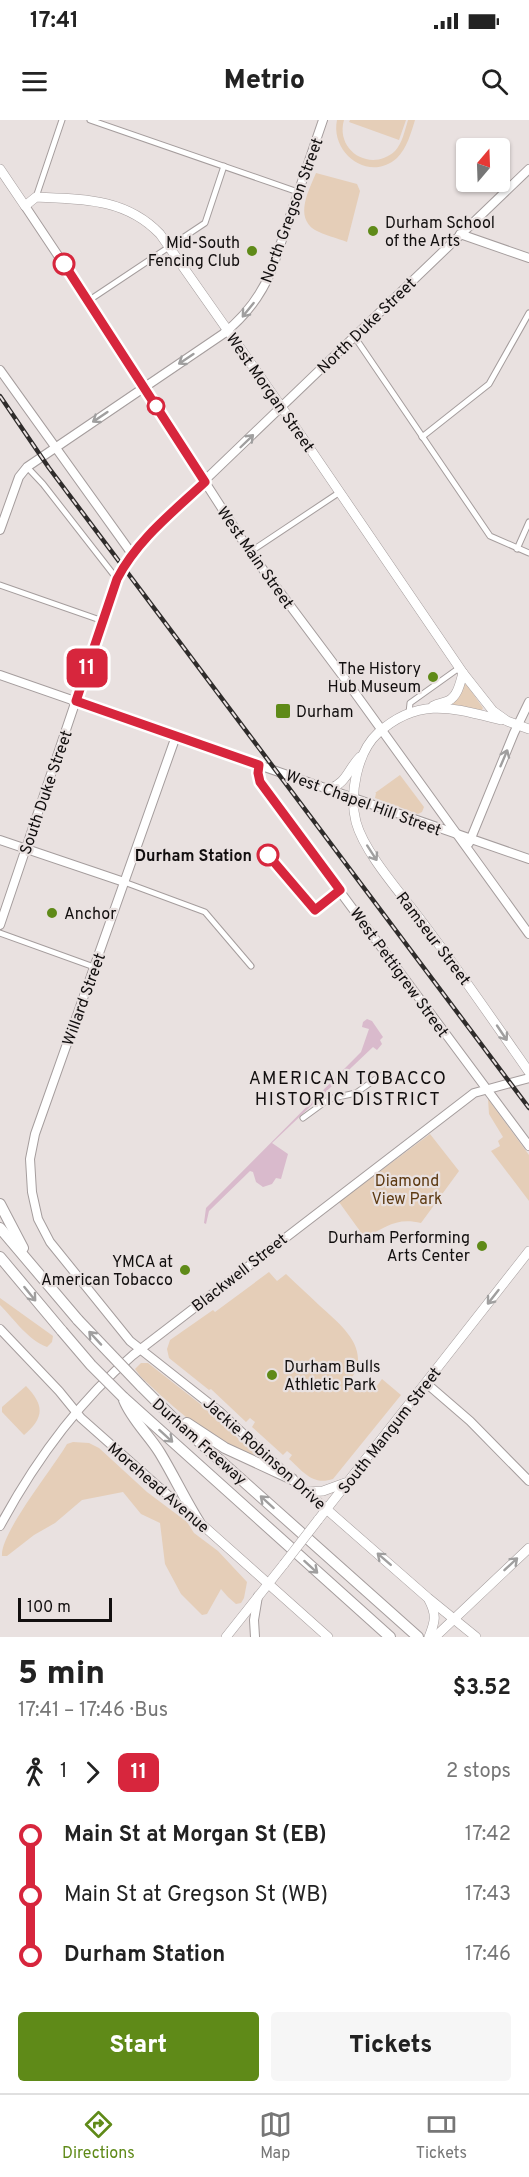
<!DOCTYPE html>
<html lang="en">
<head>
<meta charset="utf-8">
<style>
  :root { --surface:#fff; --page:#f6f6f6; --text:#222; --muted:#767676; --line:#e0e0e0; --accent:#5f8a18 }
  body { margin:0; font-family:Overpass,sans-serif; background:var(--page); color:var(--text); height:100vh; display:flex; flex-direction:column; font-size:22px; white-space:nowrap }
  * { box-sizing:border-box; margin:0 }
  p { font-size:20px; color:var(--muted) }
  .icon { flex:none; width:33px; height:33px; fill:none; stroke:currentColor; stroke-width:2; stroke-linecap:round; stroke-linejoin:round }
  .map { position:relative; height:1517px; overflow:hidden }
  .sheet { display:flex; flex-direction:column; background:var(--surface); flex:1 }
  .sheet>* { flex:none }
  .badge { padding:0 12px; border-radius:9px; font-size:21px; line-height:39px }
  .needle { width:39px; rotate:19deg }
  .tools { position:absolute; left:456px; top:18px; display:grid; gap:12px }
  .tools a { display:grid; place-items:center; width:54px; height:54px; border-radius:6px; background:var(--surface); box-shadow:0 2px 4px #0004; font-size:30px }
  .scale { position:absolute; left:18px; bottom:15px; width:94px; box-sizing:border-box; padding-left:6px; border:3px solid #120f0f; border-top:0; font-size:16px; line-height:21px; white-space:nowrap; color:#120f0f; -webkit-text-stroke:4px #e9e1e0; paint-order:stroke }
  .map>.badge { position:absolute; translate:-50% -50%; box-shadow:0 0 0 3px #fff }
  .legs { display:flex; align-items:center; gap:9px; height:66px; padding:0 18px; font-size:20px }
  .legs p { margin-inline-start:auto }
  .headline { display:flex; align-items:center; justify-content:space-between; height:102px; padding:0 18px }
  h1 { font-size:33px; font-weight:800; line-height:45px }
  .primary-button { display:flex; gap:12px; margin-top:auto; padding:12px 18px }
  .primary-button a { flex:1; height:69px; border-radius:6px; background:var(--accent); color:#fff; font-size:24px; font-weight:800; line-height:69px; text-align:center }
  .primary-button a+a { background:var(--page); color:var(--text) }
  ul { padding:0 18px; list-style:none }
  li { display:flex; align-items:center; gap:21px; height:60px; font-size:22px }
  li i { display:grid; place-items:center; width:9px; height:100%; margin:0 8px; background:currentColor }
  li i::after { content:''; width:15px; height:15px; margin:-8px; border:4px solid; border-radius:50%; background:var(--surface) }
  li p { margin-inline-start:auto }
  li:first-child i { background:linear-gradient(#0000 50%,currentColor 0) }
  li:last-child i { background:linear-gradient(currentColor 50%,#0000 0) }
  .status { display:flex; justify-content:space-between; align-items:center; height:42px; padding:0 30px; background:var(--surface); direction:ltr }
  .status svg { height:16px; fill:currentColor }
  header { display:flex; justify-content:space-between; align-items:center; height:78px; padding:0 18px; background:var(--surface); font-size:27px; font-weight:800 }
  .tabs { display:flex; justify-content:space-around; align-items:center; height:84px; border-top:2px solid var(--line); background:var(--surface); font-size:16px; color:var(--muted) }
  .tabs a { display:grid; justify-items:center; gap:3px }
  .tabs .selected { color:var(--accent) }
  .map>svg:first-child { display:block }
</style>
</head>
<body>
<div class="status"><b>17:41</b><svg viewBox="0 0 49 12"><path d="M0 12V9h3v3zM5 12V6h3v6zM10 12V3h3v9zM15 12V0h3v12zM26 1h20v11H26zM47 4h2v5h-2z"/></svg></div>
<header><svg class="icon" aria-label="menu" viewBox="0 0 24 24"><path d="M4 6h16M4 12h16M4 18h16"/></svg>Metrio<svg class="icon" aria-label="search" viewBox="0 0 24 24"><circle cx="10" cy="10" r="6"/><path d="M15 15l6 6"/></svg></header>
<div class="map">
<svg width="529" height="1517" viewBox="0 0 529 1517">
  <rect width="100%" height="100%" fill="#e9e1e0"/>
  <g fill="#e5ceb8">
    <path d="M337,0H344C335,31 371,53 395,31C402,24 405,10 408,0H415C411,13 407,28 397,38C369,63 330,33 337,0Z"/>
    <polygon points="350,0 406,0 399,20 349,2"/>
    <path d="M316,53L357,64L360,71L347,122C337,118 324,115 315,110C294,97 309,70 316,53Z"/>
    <polygon points="465,562 483,588 482,590 451,584"/>
    <polygon points="400,655 424,687 422,692 418,694 375,678 376,673 375,673"/>
    <polygon points="488,979 529,1035 529,1081 491,1031 500,1026 498,1021 503,1017 489,994"/>
    <path d="M430,1014L459,1051L421,1103C397,1097 385,1107 365,1118L339,1082Z"/>
    <path d="M269,1152L277,1161L286,1154C297,1165 309,1175 320,1186C341,1205 372,1229 351,1259L363,1268L368,1261L376,1267L382,1259L401,1275L333,1359C312,1366 303,1351 289,1339L292,1335L287,1331L283,1335L252,1307L255,1302L250,1298L246,1302L211,1269L209,1270L169,1238L167,1229L170,1220L213,1190L215,1192Z"/>
    <path d="M0,1178L53,1216L52,1222L47,1227C28,1220 14,1199 0,1185Z"/>
    <path d="M141,1243H148L199,1283L263,1341C216,1326 177,1291 141,1257L135,1249Z"/>
    <path d="M26,1266C44,1285 45,1297 24,1315L2,1292V1287Z"/>
    <path d="M73,1322L89,1323L99,1328L147,1372L187,1402L194,1413L218,1431L247,1462L244,1478L241,1483L236,1484L228,1477L221,1469L207,1494L202,1495L181,1474L165,1444L160,1403L141,1394L123,1372L82,1380L55,1403L34,1415L7,1436H2C0,1413 54,1347 67,1324Z"/>
  </g>
  <polygon fill="#d9bacc" points="367,899 372,901 383,917 380,920 382,924 377,930 373,927 272,1023 288,1034 281,1059 276,1058 272,1064 263,1067 256,1062 253,1052 250,1051 209,1091 206,1104 204,1103 206,1088 361,932 369,909 362,907 363,902"/>
  <g fill="none" stroke-linecap="round" stroke-linejoin="round">
    <g stroke="#a59d9d" stroke-width="7">
      <g id="street">
        <polyline points="90,0 298,72"/>
        <polyline points="36,77 62,0"/>
        <polyline points="88,181 205,103 224,46"/>
        <polyline points="354,216 490,416 529,433"/>
        <polyline points="422,317 489,264 529,193"/>
        <polyline points="27,347 43,364 117,459"/>
        <polyline points="517,429 529,402"/>
        <polyline points="250,432 340,372"/>
        <polyline points="0,465 103,501"/>
        <polyline points="409,593 410,583 459,548"/>
        <polyline points="124,762 205,792 251,846"/>
        <polyline points="0,813 94,847"/>
        <polyline points="303,998 329,979 356,973 380,956 387,956"/>
      </g>
    </g>
    <g stroke="#a59d9d" stroke-width="10">
      <g id="secondary">
        <polyline points="25,86 91,185 250,432 342,555 529,814"/>
        <polyline points="460,114 529,138"/>
        <polyline points="0,250 132,434"/>
        <path d="M0,410L19,357L27,347L223,214C246,196 261,176 272,149L323,0"/>
        <polyline points="0,555 529,739"/>
        <polyline points="176,616 35,1014 30,1039 32,1072 38,1099 50,1122 130,1221 220,1292 286,1354"/>
        <polyline points="259,645 258,658 263,668 529,1026"/>
        <polyline points="0,720 124,762"/>
        <polyline points="469,723 514,613 529,582"/>
        <polyline points="0,805 117,459 128,439 152,411 529,49"/>
        <polyline points="0,1209 59,1271 81,1298 196,1400"/>
        <polyline points="426,1263 470,1301 529,1361"/>
        <path d="M0,1406C34,1343 78,1282 133,1235L474,973L529,958"/>
        <polyline points="255,1517 254,1500 258,1476"/>
      </g>
    </g>
    <g stroke="#a59d9d" stroke-width="10">
      <g id="primary">
        <path d="M0,49L25,86L36,77C82,79 126,78 160,114L285,292L463,553L493,591L507,601L529,609"/>
        <path d="M433,586C438,583 443,583 448,581C458,576 460,563 463,553"/>
        <path d="M501,600C453,588 419,576 378,613C357,632 349,675 356,702C365,735 406,779 426,807C462,855 495,903 529,952"/>
        <path d="M329,669C347,663 348,649 360,637"/>
        <polyline points="292,1359 428,1478 476,1517"/>
        <polyline points="307,1372 323,1371 345,1363"/>
        <polyline points="318,1400 529,1131"/>
        <polyline points="199,1402 328,1517"/>
        <polyline points="226,1517 284,1444"/>
        <path d="M429,1517C435,1502 437,1495 429,1480"/>
        <polyline points="435,1517 529,1428"/>
      </g>
    </g>
    <g stroke="#a59d9d" stroke-width="12">
      <g id="highway">
        <polyline points="0,1084 23,1128"/>
        <polyline points="0,1108 78,1200"/>
        <polyline points="0,1137 62,1211"/>
        <polyline points="141,1266 177,1302 418,1517"/>
        <polyline points="123,1277 390,1517"/>
        <path d="M124,1280C132,1300 149,1315 160,1333C174,1356 185,1380 199,1402"/>
        <polyline points="187,1303 225,1328 292,1359"/>
      </g>
    </g>
    <use href="#street" stroke="#fff" stroke-width="5"/>
    <use href="#secondary" stroke="#fff" stroke-width="8"/>
    <use href="#primary" stroke="#fff" stroke-width="9"/>
    <use href="#highway" stroke="#fff" stroke-width="10"/>
    <g stroke="#2f2c2b" stroke-width="4.5">
      <polyline id="rail" points="0,276 49,348 529,988"/>
    </g>
    <use href="#rail" stroke="#e9e1e0" stroke-width="2" stroke-dasharray="7" stroke-linecap="butt"/>
    <g stroke="#a59d9d" stroke-width="10" stroke-linecap="butt">
      <polyline id="primary-bridge" points="284,1444 318,1400"/>
    </g>
    <g stroke="#a59d9d" stroke-width="12" stroke-linecap="butt">
      <g id="highway-bridge">
        <polyline points="78,1200 141,1266"/>
        <polyline points="62,1211 91,1245 123,1277"/>
      </g>
    </g>
    <use href="#primary-bridge" stroke="#fff" stroke-width="9"/>
    <use href="#highway-bridge" stroke="#fff" stroke-width="10"/>
  </g>
  <defs><path id="oneway-shaft" d="M-6 0H5M1.5-3L5.5 0L1.5 3" fill="none" stroke-width="1.6" stroke-linecap="round" stroke-linejoin="round" transform="scale(1.5)"/></defs>
  <g stroke="#a09f9f">
    <use href="#oneway-shaft" transform="translate(248 190) rotate(129)"/>
    <use href="#oneway-shaft" transform="translate(186 239) rotate(146)"/>
    <use href="#oneway-shaft" transform="translate(100 297) rotate(146)"/>
    <use href="#oneway-shaft" transform="translate(247 321) rotate(-44)"/>
    <use href="#oneway-shaft" transform="translate(504 638) rotate(-67)"/>
    <use href="#oneway-shaft" transform="translate(372 733) rotate(57)"/>
    <use href="#oneway-shaft" transform="translate(502 913) rotate(56)"/>
    <use href="#oneway-shaft" transform="translate(30 1174) rotate(51)"/>
    <use href="#oneway-shaft" transform="translate(493 1177) rotate(128)"/>
    <use href="#oneway-shaft" transform="translate(95 1218) rotate(-133)"/>
    <use href="#oneway-shaft" transform="translate(166 1316) rotate(42)"/>
    <use href="#oneway-shaft" transform="translate(267 1382) rotate(-138)"/>
    <use href="#oneway-shaft" transform="translate(384 1439) rotate(-139)"/>
    <use href="#oneway-shaft" transform="translate(511 1444) rotate(-43)"/>
    <use href="#oneway-shaft" transform="translate(311 1447) rotate(42)"/>
  </g>
  <g fill="none" stroke-linecap="round" stroke-linejoin="round">
    <g stroke="#fff" stroke-width="14">
      <path id="line-1" d="M64,144L205,362C173,392 137,420 117,459L76,581L259,645L258,653L260,662L340,770L315,790L268,735"/>
    </g>
    <use href="#line-1" stroke="#d7263d" stroke-width="9"/>
  </g>
  <g fill="#5f8a18" stroke="#e9e1e0" stroke-width="2">
    <circle cx="373" cy="111" r="6"/>
    <circle cx="252" cy="131" r="6"/>
    <circle cx="433" cy="557" r="6"/>
    <rect x="275" y="583" width="16" height="16" rx="3"/>
    <circle cx="52" cy="793" r="6"/>
    <circle cx="482" cy="1126" r="6"/>
    <circle cx="185" cy="1150" r="6"/>
    <circle cx="272" cy="1255" r="6"/>
  </g>
  <g fill="#fff" stroke="#d7263d" stroke-width="3">
    <circle cx="64" cy="144" r="10"/>
    <circle cx="156" cy="286" r="8"/>
    <circle cx="268" cy="735" r="10"/>
  </g>
  <g text-anchor="middle" stroke-width="4.5" stroke-linejoin="round" paint-order="stroke">
    <g font-size="16" fill="#120f0f" stroke="#e9e1e0">
      <text transform="translate(291 90) rotate(-70)" y="6">North Gregson Street</text>
      <text transform="translate(366 205) rotate(-44)" y="6">North Duke Street</text>
      <text transform="translate(271 272) rotate(55)" y="6">West Morgan Street</text>
      <text transform="translate(256 437) rotate(55)" y="6">West Main Street</text>
      <text transform="translate(45 672) rotate(-71)" y="6">South Duke Street</text>
      <text transform="translate(364 682) rotate(20)" y="6">West Chapel Hill Street</text>
      <text transform="translate(434 818) rotate(53)" y="6">Ramseur Street</text>
      <text transform="translate(400 852) rotate(54)" y="6">West Pettigrew Street</text>
      <text transform="translate(83 879) rotate(-70)" y="6">Willard Street</text>
      <text transform="translate(239 1152) rotate(-38)" y="6">Blackwell Street</text>
      <text transform="translate(389 1310) rotate(-52)" y="6">South Mangum Street</text>
      <text transform="translate(200 1321) rotate(42)" y="6">Durham Freeway</text>
      <text transform="translate(265 1333) rotate(42)" y="6">Jackie Robinson Drive</text>
      <text transform="translate(159 1367) rotate(41)" y="6">Morehead Avenue</text>
    </g>
    <g font-size="16" fill="#120f0f" stroke="#e9e1e0" text-anchor="start">
      <text x="385" y="108">Durham School<tspan x="385" dy="18">of the Arts</tspan></text>
      <text x="240" y="128" text-anchor="end">Mid-South<tspan x="240" dy="18">Fencing Club</tspan></text>
      <text x="421" y="554" text-anchor="end">The History<tspan x="421" dy="18">Hub Museum</tspan></text>
      <text x="296" y="597">Durham</text>
      <text x="64" y="799">Anchor</text>
      <text x="470" y="1123" text-anchor="end">Durham Performing<tspan x="470" dy="18">Arts Center</tspan></text>
      <text x="173" y="1147" text-anchor="end">YMCA at<tspan x="173" dy="18">American Tobacco</tspan></text>
      <text x="284" y="1252">Durham Bulls<tspan x="284" dy="18">Athletic Park</tspan></text>
    </g>
    <g font-size="16" font-weight="bold" fill="#120f0f" stroke="#e9e1e0" text-anchor="end">
      <text x="252" y="741">Durham Station</text>
    </g>
    <g font-size="16" fill="#5c3911" stroke="#e9e1e0">
      <text x="407" y="1066">Diamond<tspan x="407" dy="18">View Park</tspan></text>
    </g>
    <g font-size="18" letter-spacing="1.5" fill="#120f0f" stroke="#e9e1e0">
      <text x="348" y="964">AMERICAN TOBACCO<tspan x="348" dy="21">HISTORIC DISTRICT</tspan></text>
    </g>
  </g>
</svg>
<div class="tools">
<a><svg class="needle" viewBox="-14 -14 28 28"><path d="M0-13l5 13h-10z" fill="#e53935"/><path d="M0 13l5-13h-10z" fill="#767676"/></svg></a>
</div>
<div class="scale">100 m</div>
<b class="badge" style="left:87px;top:548px;background:#d7263d;color:#fff">11</b>
</div>
<section class="sheet">
<div class="headline"><div><h1>5 min</h1><p>17:41 – 17:46 · Bus</p></div><b>$3.52</b></div>
<div class="legs"><svg class="icon" aria-label="walk" viewBox="0 0 24 24"><circle cx="13" cy="4" r="2"/><path d="M13 8l-2 6 4 7M11 14l-3 7M7 12l3-4h3l4 4"/></svg>1<svg class="icon" aria-label="forward" viewBox="0 0 24 24"><path d="M9 5l7 7-7 7"/></svg><b class="badge" style="background:#d7263d;color:#fff">11</b><p>2 stops</p></div>
<ul>
<li><i style="color:#d7263d"></i><b>Main St at Morgan St (EB)</b><p>17:42</p></li>
<li><i style="color:#d7263d"></i><span>Main St at Gregson St (WB)</span><p>17:43</p></li>
<li><i style="color:#d7263d"></i><b>Durham Station</b><p>17:46</p></li>
</ul>
<div class="primary-button"><a>Start</a><a>Tickets</a></div>
</section>
<nav class="tabs">
<a class="selected"><svg class="icon" aria-label="directions" viewBox="0 0 24 24"><path d="M12 3l9 9-9 9-9-9zM9 14v-3h6M13 9l2 2-2 2"/></svg>Directions</a>
<a><svg class="icon" aria-label="map" viewBox="0 0 24 24"><path d="M3 6l6-2 6 2 6-2v14l-6 2-6-2-6 2zM9 4v14M15 6v14"/></svg>Map</a>
<a><svg class="icon" aria-label="tickets" viewBox="0 0 24 24"><path d="M3 7h18v10H3zM15 7v10"/></svg>Tickets</a>
</nav>
</body>
</html>
